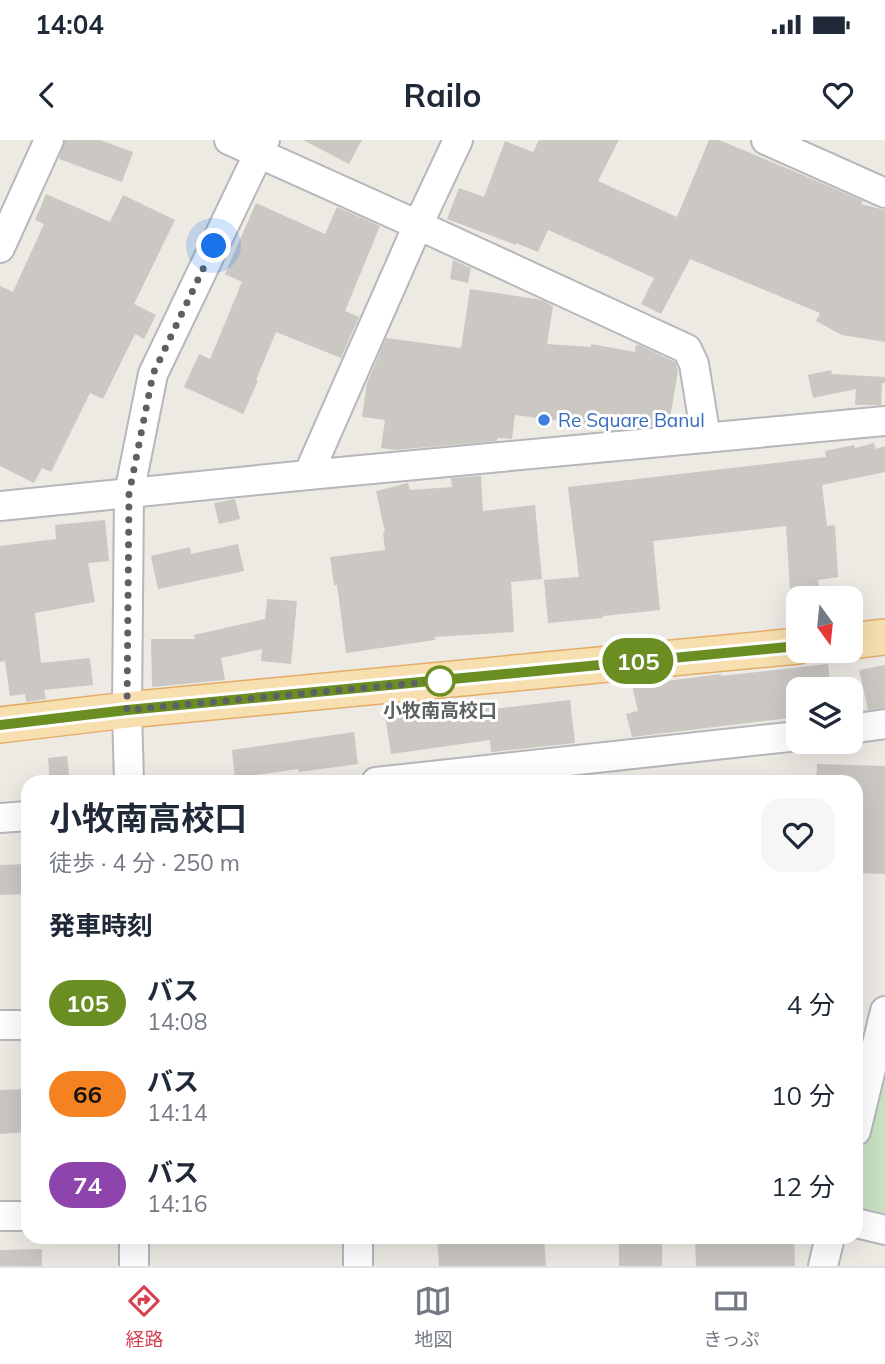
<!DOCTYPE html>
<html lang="ja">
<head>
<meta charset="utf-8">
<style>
  :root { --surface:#fff; --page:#f6f6f7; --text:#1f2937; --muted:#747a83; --line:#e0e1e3; --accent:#d83f4d }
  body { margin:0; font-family:Mulish,"Noto Sans JP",sans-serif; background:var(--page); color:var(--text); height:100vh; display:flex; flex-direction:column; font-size:26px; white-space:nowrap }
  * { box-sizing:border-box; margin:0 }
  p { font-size:23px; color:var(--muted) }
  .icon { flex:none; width:38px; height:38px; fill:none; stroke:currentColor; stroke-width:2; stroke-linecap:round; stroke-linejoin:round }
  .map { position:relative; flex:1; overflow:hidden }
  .side { position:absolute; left:21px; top:635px; width:842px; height:469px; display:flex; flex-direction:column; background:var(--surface); border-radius:21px; box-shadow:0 7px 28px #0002 }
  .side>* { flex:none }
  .badge { padding:0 14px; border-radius:23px; font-size:24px; line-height:46px }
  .needle { width:46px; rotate:165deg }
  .fabs { position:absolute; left:786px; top:446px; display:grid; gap:14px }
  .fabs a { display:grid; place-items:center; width:77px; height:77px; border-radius:14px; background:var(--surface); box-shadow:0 7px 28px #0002; font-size:35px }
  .you { position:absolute; width:35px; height:35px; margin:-18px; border:5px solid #fff; border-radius:50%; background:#1a73e8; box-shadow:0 0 0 10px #1a73e833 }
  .map>.badge { position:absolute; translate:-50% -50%; box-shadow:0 0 0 4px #fff }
  h2 { padding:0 28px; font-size:26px; line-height:63px }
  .round { display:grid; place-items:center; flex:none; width:74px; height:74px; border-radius:21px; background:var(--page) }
  .summary { display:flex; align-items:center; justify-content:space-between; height:119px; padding:0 28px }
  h1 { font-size:33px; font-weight:700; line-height:52px }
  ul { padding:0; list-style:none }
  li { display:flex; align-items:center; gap:21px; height:91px; padding:0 28px }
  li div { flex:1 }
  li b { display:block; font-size:26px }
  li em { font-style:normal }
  li .badge { min-width:77px; font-weight:700; text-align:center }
  .status { display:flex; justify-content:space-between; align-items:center; height:49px; padding:0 35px; background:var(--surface); direction:ltr }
  .status svg { height:19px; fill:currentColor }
  header { display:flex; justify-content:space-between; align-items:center; height:91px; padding:0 28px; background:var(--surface); font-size:32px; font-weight:700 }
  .menu { display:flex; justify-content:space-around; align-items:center; height:98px; border-top:2px solid var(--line); background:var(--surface); font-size:19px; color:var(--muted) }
  .menu a { display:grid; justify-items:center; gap:4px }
  .menu .selected { color:var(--accent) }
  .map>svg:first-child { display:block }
</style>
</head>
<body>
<div class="status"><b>14:04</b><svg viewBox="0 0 49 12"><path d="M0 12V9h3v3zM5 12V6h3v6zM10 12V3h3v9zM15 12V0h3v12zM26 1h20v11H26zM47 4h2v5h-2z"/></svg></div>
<header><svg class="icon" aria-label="back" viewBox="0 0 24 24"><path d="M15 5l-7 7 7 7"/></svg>Railo<svg class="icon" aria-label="heart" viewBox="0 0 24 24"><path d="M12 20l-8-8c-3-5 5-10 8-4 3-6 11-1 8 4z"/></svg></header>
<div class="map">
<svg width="885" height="1126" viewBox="0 0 885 1126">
  <rect width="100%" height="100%" fill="#edeae4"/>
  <polygon fill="#c9e2c3" points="885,915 885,1077 856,1069 856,1038"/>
  <g fill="#cbc7c3">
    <polygon points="65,0 100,0 133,12 122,42 59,19"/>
    <polygon points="303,0 362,0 349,24"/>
    <polygon points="539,0 619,0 598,41 677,77 709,0 719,0 803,35 863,61 861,64 885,70 885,202 842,195 816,181 820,173 690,119 661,174 641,164 654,138 593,110 548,90 538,112 516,103 516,105 447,79 459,48 484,57 505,1 533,12"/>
    <polygon points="46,54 110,82 123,55 175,80 134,164 156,175 144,199 135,194 103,259 90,253 51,332 42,328 34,343 0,326 0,146 13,152 44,84 35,80"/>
    <polygon points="256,63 325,94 337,67 380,86 345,171 359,177 341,218 276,192 256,240 258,241 243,274 184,247 199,214 210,219 242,142 225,134"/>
    <polygon points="453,120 471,128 468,143 450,139"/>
    <polygon points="470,149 542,160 553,166 547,204 591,207 591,204 635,212 636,205 639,205 675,222 678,231 669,284 647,287 620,282 619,289 515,275 512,299 497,298 497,301 395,310 381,308 385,280 362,277 367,243 386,198 461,208"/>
    <polygon points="831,230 832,234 885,237 885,243 882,243 881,265 855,265 856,249 813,258 808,235"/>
    <polygon points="874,303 876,309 885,306 885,332 822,345 827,386 835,385 838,437 818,440 819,447 790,449 786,386 653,401 660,470 603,476 603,478 548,483 544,440 579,437 568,347 826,317 825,311 854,305 855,308"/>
    <polygon points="481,336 483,371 535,365 542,439 511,442 514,492 435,497 435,500 346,513 337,445 334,445 330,417 385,410 383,392 385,392 376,351 408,343 410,350 452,347 451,338"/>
    <polygon points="235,359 240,379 219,384 214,363"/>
    <polygon points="105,380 109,421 88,423 95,462 35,473 41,523 90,518 93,545 44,550 46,559 26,562 25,554 10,556 5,521 0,522 0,406 56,399 55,385"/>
    <polygon points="238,404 244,431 158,449 151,416 190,407 191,414"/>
    <polygon points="267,459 297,461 291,524 261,521 262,509 221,518 225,540 152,547 151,499 195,499 194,495 265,479"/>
    <polygon points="828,524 831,550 798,550 798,577 632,597 626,574 638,571 632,545 653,540 658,540 659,542 721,534 721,536"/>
    <polygon points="885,525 885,568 868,570 859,530"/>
    <polygon points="493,560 494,569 570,560 575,603 491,612 490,600 391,614 385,576"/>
    <polygon points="354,592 358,624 299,632 298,629 235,638 232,610"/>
    <polygon points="67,616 70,642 50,642 48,618"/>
    <polygon points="817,624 885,626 885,734 856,733 856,642 816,642"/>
    <polygon points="28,724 28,754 0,755 0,725"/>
    <polygon points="28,949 28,992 0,994 0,950"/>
    <polygon points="437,1097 544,1097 546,1126 439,1126"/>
    <rect x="619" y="1097" width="43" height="29"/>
    <polygon points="695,1097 794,1097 795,1126 696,1126"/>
    <polygon points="42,1109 42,1126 0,1126 0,1110"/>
  </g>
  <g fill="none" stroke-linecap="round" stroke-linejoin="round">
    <g stroke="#b5b7ba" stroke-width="32">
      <g id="minor">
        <polyline points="229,0 418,85 687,209 694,224 706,298"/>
        <polyline points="766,0 885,53"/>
        <polyline points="0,108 49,0"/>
        <polyline points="308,335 418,85 458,0"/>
        <polyline points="0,366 308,335 885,281"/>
        <polyline points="850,589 885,584"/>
        <polyline points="129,642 127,570 129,354 153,234 265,0"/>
        <polyline points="376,642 798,596"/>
        <polyline points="0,678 28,676"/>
        <polyline points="0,885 28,885"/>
        <polyline points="856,991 885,871"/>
        <polyline points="0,1076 28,1076"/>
        <polyline points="856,1083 885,1090"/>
        <polyline points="358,1097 358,1126"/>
        <polyline points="134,1126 134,1097"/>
        <polyline points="823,1126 830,1097"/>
      </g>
    </g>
    <g stroke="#e4ac67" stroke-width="38">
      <g id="major">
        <polyline points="850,501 885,497"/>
        <polyline points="0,585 127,570 798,506"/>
      </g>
    </g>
    <use href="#minor" stroke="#fff" stroke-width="28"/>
    <use href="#major" stroke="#f7dfb0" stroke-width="35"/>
  </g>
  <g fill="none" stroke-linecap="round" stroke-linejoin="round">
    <g stroke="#fff" stroke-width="16">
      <polyline id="line" points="0,585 127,570 798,506"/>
    </g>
    <use href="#line" stroke="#6b8e23" stroke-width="10"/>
    <polyline stroke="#5c6163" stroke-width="7" stroke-dasharray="0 12.6" points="214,106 153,234 129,354 127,570 449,540 440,541"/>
  </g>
  <circle fill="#3f7fe0" stroke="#fff" stroke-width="2.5" cx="544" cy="280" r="7"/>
  <circle fill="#fff" stroke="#6b8e23" stroke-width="3.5" cx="440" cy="541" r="14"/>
  <g text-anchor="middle" stroke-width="6" stroke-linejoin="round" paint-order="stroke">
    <g font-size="19" fill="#366cbe" stroke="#fff" text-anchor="start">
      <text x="558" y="287">Re Square Banul</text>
    </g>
    <g font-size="19" font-weight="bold" fill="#5c6163" stroke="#fff">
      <text x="440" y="577">小牧南高校口</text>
    </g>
  </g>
</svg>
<div class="fabs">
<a><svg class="needle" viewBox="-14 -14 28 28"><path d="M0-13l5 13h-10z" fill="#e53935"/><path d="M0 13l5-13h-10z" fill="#747a83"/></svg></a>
<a><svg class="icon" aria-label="layers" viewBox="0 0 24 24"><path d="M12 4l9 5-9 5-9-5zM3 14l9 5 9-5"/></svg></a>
</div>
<div class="you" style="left:214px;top:106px"></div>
<b class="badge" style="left:638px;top:521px;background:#6b8e23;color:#fff">105</b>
<section class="side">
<div class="summary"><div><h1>小牧南高校口</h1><p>徒歩 · 4 分 · 250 m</p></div><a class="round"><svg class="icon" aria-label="heart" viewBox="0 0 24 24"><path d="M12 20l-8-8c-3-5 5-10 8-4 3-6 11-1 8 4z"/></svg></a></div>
<h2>発車時刻</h2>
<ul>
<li><span class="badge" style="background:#6b8e23;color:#fff">105</span><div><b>バス</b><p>14:08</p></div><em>4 分</em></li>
<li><span class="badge" style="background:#f58220;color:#111">66</span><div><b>バス</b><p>14:14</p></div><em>10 分</em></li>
<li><span class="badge" style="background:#8e44ad;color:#fff">74</span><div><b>バス</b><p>14:16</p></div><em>12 分</em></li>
</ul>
</section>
</div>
<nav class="menu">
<a class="selected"><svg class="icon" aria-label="directions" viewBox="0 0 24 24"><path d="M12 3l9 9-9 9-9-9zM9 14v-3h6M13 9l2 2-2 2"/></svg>経路</a>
<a><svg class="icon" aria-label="map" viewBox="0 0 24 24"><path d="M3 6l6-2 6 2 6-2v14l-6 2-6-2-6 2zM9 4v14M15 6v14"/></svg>地図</a>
<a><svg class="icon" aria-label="tickets" viewBox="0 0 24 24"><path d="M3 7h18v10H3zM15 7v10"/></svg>きっぷ</a>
</nav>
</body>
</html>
